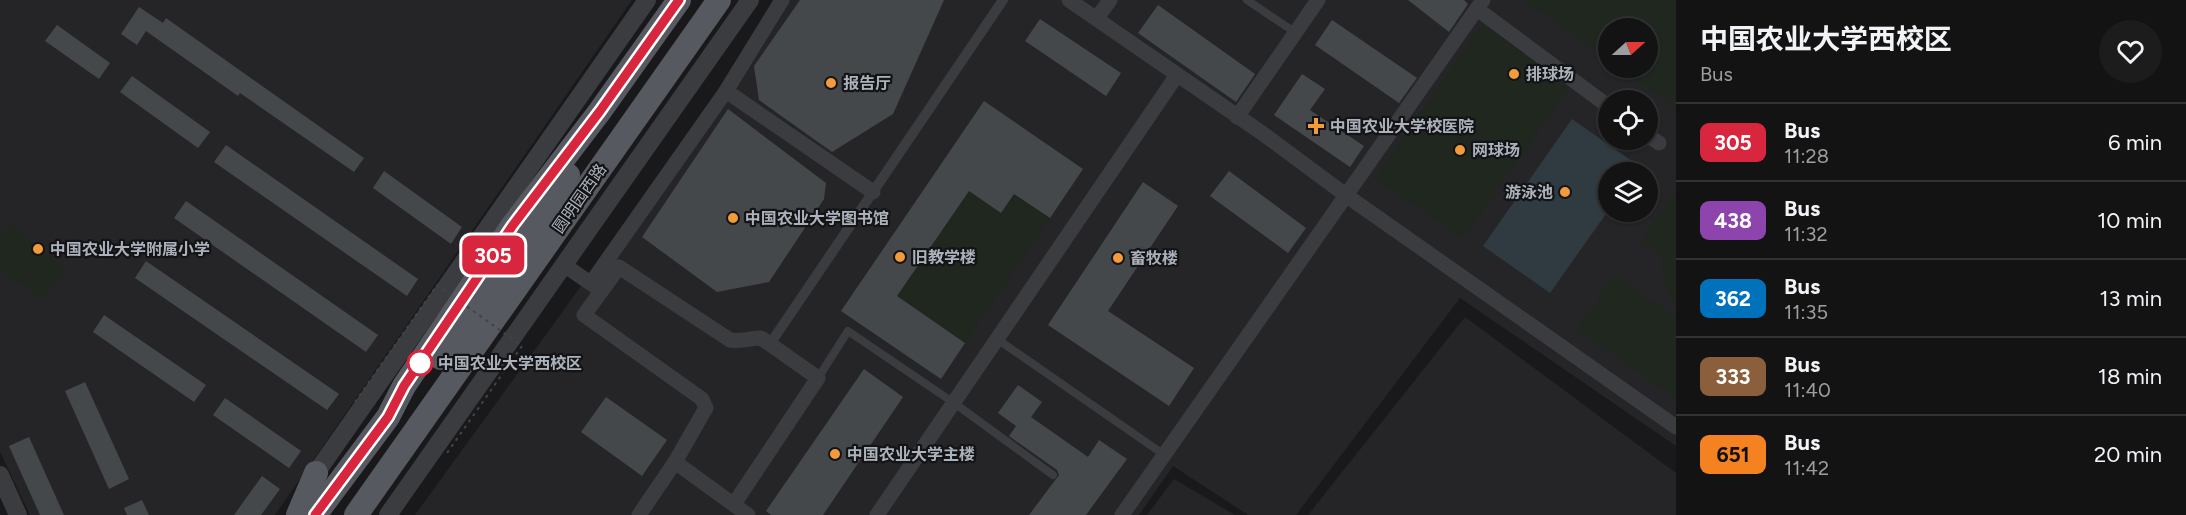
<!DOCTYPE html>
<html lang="en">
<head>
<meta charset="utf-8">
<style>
  :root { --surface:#131314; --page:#1c1c1d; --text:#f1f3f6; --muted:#9d9ea0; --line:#323234 }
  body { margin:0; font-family:Figtree,"Noto Sans SC",sans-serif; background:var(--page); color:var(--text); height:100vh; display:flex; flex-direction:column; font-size:22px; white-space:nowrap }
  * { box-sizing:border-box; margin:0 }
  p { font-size:20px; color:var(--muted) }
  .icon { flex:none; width:33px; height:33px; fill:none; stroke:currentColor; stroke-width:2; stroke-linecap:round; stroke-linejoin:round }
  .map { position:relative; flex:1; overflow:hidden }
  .sheet { display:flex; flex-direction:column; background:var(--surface); width:510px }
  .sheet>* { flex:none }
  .badge { padding:0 12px; border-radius:9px; font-size:21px; line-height:39px }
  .needle { width:39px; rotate:69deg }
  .fabs { position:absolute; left:1598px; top:18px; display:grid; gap:12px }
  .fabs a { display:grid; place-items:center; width:60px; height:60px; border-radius:50%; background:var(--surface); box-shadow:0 2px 4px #0004,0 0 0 2px var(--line); font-size:30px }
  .map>.badge { position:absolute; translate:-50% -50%; box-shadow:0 0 0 3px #fff }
  .round { display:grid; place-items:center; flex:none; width:63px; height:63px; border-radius:32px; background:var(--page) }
  .head { display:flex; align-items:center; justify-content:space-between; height:102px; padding:0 24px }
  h1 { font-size:28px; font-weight:700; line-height:45px }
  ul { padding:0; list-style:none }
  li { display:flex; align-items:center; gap:18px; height:78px; padding:0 24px; border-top:2px solid var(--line) }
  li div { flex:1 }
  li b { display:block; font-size:22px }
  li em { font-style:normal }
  li .badge { min-width:66px; font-weight:700; text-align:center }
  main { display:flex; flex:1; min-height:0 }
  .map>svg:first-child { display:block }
</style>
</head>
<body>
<main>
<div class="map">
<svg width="1676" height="515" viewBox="0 0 1676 515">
  <rect width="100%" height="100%" fill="#19191b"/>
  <g fill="#252528" fill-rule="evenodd">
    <polygon points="0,0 632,0 275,515 30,515 0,452"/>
    <path d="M780,0H1676V446L1460,298L1296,515H1248L1173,466L1139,515H415L724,89ZM1608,28H1647V68H1608ZM1608,100H1647V140H1608ZM1608,172H1647V212H1608Z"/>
    <polygon points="1465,317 1676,473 1676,515 1308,515"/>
    <polygon points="1174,479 1235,515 1147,515"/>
  </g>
  <g fill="#1f271f">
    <polygon points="1524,0 1676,0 1676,108 1619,68 1647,68 1647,28 1608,28 1608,60"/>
    <polygon points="1483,23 1569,88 1463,238 1375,178"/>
    <polygon points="969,191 1001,213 1014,194 1050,218 965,343 897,296"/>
    <polygon points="1676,191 1676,309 1665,285 1661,257 1641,242"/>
    <polygon points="9,225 46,253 22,285 0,269 0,237"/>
    <polygon points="47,254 66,269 41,301 23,286"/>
    <polygon points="1615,275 1676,318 1676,399 1577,329"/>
  </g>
  <polygon fill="#2f3b40" points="1572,119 1639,166 1635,172 1608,172 1608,211 1550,293 1483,246"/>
  <g fill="#45484b">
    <polygon points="800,0 944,0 893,114 832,152 759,100 754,66"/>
    <polygon points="1408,0 1464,0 1468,4 1449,32"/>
    <polygon points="1158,5 1255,74 1236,102 1138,33"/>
    <polygon points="139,7 163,23 166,18 364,158 354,172 240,93 238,96 146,31 137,45 121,34"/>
    <polygon points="1040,19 1121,73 1106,96 1025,41"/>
    <polygon points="1332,20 1417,78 1399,103 1315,45"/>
    <polygon points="57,25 110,63 99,79 45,41"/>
    <polygon points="1302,74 1325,89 1310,110 1364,146 1350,167 1274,115"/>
    <polygon points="132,76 210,132 198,148 120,92"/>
    <polygon points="984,101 1083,169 1050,218 1014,194 1001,213 969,191 897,296 965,343 941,379 841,311"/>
    <polygon points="728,109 826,183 824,199 769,282 717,292 642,237"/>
    <polygon points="226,145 418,279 407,296 214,162"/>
    <polygon points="384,171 462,227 451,244 373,188"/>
    <polygon points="1229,171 1306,228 1288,253 1210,196"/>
    <polygon points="1143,182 1178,206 1108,311 1194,368 1169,406 1048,325"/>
    <polygon points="186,201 378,335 366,352 174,218"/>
    <polygon points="146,261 339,394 327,410 135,278"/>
    <polygon points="104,315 206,385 194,402 93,332"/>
    <polygon points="864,369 903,397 823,515 771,515 766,511"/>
    <polygon points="85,382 129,479 109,489 65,391"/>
    <polygon points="1018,385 1042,402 1031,417 1088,457 1099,440 1127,459 1086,515 1029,515 1059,475 1057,470 1009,436 1016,426 998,413"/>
    <polygon points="606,397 667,440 642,476 581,432"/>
    <polygon points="225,398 301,451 289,468 213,415"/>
    <polygon points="29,437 64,515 40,515 9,446"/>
    <polygon points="262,476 280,489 261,515 234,515"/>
    <polygon points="142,500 149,515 127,515 124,508"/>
  </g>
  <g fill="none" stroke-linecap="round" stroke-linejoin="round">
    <g stroke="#3a3c40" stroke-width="8">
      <polyline points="1247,0 1296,33"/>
      <polyline points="997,339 1163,454"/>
      <polyline points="818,378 848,331 954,403 1053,475"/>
    </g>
    <polyline stroke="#3a3c40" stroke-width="10" points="770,344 1003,0"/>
    <g stroke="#3a3c40" stroke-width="15">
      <polyline points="1069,0 1262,133 1347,196 1676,427"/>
      <polyline points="1477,9 1608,106"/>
      <polyline points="1097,18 1110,0"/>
      <polyline points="726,91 873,192"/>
      <polyline points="1237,117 1318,0"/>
      <polyline points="1647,135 1659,143"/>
      <polyline points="564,265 599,289"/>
      <polyline points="591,283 726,91 782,0"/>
      <path d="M734,504L818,378L761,338C750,338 741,342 730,340L619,267L584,315L702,399L706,408L675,462L748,515"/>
      <polyline points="639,515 675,462"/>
      <polyline points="877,515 1177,75"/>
      <polyline points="1122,515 1483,0"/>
    </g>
    <g stroke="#3a3c40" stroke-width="18">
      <polyline points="0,475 18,515"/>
      <polyline points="309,483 647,0"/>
      <polyline points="388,515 750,0"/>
    </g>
    <g stroke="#56595f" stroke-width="24">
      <polyline points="441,358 530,238 568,175"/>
      <polyline points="298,515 316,473"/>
      <polyline points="315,515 388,417 404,386 513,225 600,111 679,0"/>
      <polyline points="356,515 719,0"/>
    </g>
    <polyline stroke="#404347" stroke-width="2" stroke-dasharray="3 4.5" stroke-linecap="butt" points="355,402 437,285 522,346 447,453"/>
  </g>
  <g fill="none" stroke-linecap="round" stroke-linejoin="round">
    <g stroke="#fff" stroke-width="14">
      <polyline id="line" points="315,515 388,417 404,386 513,225 600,111 679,0"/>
    </g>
    <use href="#line" stroke="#d7263d" stroke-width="9"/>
  </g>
  <g fill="#f39a3a" stroke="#141416" stroke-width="2">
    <circle cx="1514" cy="74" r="6"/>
    <circle cx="831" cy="83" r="6"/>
    <path d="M1313 117h6v6h6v6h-6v6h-6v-6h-6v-6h6z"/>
    <circle cx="1460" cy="150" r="6"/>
    <circle cx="1565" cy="192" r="6"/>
    <circle cx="733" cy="218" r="6"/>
    <circle cx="38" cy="249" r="6"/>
    <circle cx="900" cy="257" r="6"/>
    <circle cx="1118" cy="258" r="6"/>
    <circle cx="835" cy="454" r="6"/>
  </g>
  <circle fill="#fff" stroke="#d7263d" stroke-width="3" cx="420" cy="363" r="12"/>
  <g text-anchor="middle" stroke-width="4.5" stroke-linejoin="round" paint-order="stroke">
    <g font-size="16" font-weight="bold" fill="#abb2bb" stroke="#141416" text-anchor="start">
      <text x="1526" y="80">排球场</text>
      <text x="843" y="89">报告厅</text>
      <text x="1330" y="132">中国农业大学校医院</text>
      <text x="1472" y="156">网球场</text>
      <text x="1553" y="198" text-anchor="end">游泳池</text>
      <text x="745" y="224">中国农业大学图书馆</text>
      <text x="50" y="255">中国农业大学附属小学</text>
      <text x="912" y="263">旧教学楼</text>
      <text x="1130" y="264">畜牧楼</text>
      <text x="847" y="460">中国农业大学主楼</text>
    </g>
    <g font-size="16" fill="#abb2bb" stroke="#141416">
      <text transform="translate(579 198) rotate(-55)" y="6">圆明园西路</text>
    </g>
    <g font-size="16" font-weight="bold" fill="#abb2bb" stroke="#141416" text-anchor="start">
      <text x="438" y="369">中国农业大学西校区</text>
    </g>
  </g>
</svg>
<div class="fabs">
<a><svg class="needle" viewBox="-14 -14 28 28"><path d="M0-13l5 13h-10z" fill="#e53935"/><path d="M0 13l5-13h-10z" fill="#9d9ea0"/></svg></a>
<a><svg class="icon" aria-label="locate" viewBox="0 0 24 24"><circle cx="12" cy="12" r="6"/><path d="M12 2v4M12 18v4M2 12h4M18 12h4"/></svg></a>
<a><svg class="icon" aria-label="layers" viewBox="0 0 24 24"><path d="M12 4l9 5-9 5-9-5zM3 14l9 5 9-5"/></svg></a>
</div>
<b class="badge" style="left:493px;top:255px;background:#d7263d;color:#fff">305</b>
</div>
<section class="sheet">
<div class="head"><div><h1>中国农业大学西校区</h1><p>Bus</p></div><a class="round"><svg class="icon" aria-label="heart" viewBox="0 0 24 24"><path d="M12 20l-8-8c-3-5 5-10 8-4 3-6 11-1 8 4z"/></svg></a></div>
<ul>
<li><span class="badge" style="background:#d7263d;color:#fff">305</span><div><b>Bus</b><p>11:28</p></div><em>6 min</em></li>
<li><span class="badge" style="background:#8e44ad;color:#fff">438</span><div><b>Bus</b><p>11:32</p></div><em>10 min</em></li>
<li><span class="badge" style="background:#0072bc;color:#fff">362</span><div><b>Bus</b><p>11:35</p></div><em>13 min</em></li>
<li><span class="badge" style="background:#8b5e3c;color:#fff">333</span><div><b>Bus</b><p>11:40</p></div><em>18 min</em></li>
<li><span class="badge" style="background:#f58220;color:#111">651</span><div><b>Bus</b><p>11:42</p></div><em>20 min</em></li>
</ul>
</section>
</main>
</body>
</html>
